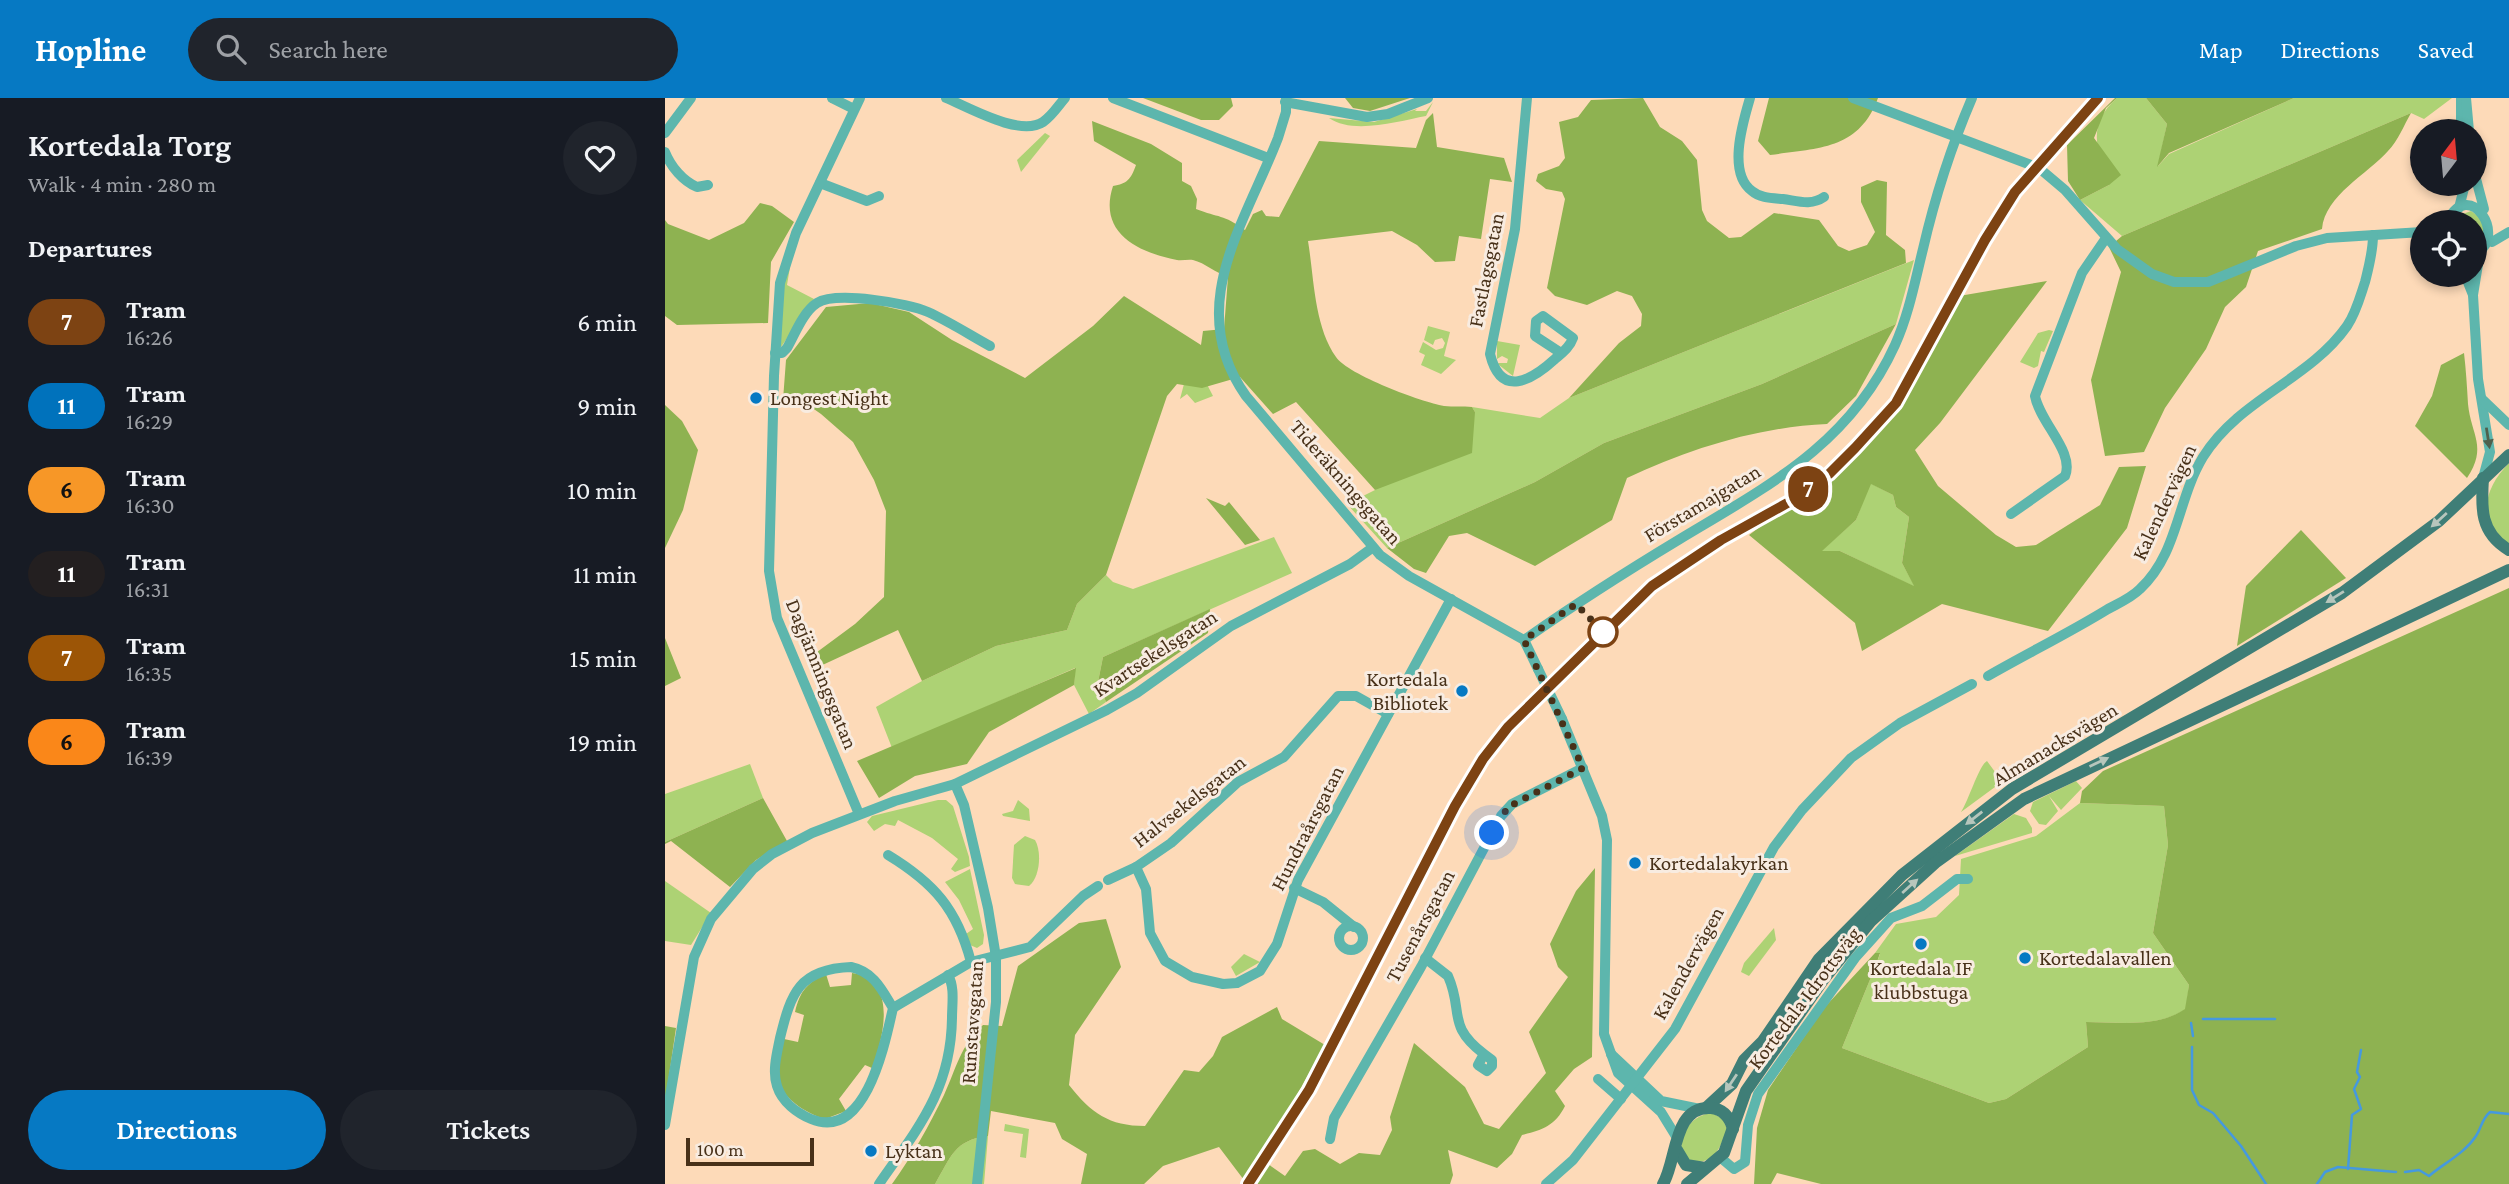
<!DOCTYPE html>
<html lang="en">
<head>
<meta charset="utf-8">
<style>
  :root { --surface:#171b24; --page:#20242c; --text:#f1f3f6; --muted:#9ea1a6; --accent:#0679c3 }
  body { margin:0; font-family:"Crimson Pro",serif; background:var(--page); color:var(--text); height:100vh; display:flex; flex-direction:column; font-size:26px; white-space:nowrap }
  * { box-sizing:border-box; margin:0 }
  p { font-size:23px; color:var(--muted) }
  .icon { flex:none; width:38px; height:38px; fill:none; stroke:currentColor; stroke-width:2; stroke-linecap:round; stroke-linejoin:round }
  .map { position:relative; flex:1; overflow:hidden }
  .details { display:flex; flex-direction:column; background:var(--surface); width:665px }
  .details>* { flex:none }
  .badge { padding:0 14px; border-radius:23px; font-size:24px; line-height:46px }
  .needle { width:46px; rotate:16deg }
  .buttons { position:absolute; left:1745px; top:21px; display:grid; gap:14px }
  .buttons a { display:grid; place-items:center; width:77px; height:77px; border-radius:50%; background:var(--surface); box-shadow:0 4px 10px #0003; font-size:35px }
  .scale { position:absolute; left:21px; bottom:18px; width:128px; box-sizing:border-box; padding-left:7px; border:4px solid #483119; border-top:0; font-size:19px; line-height:24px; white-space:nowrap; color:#483119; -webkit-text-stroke:5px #f8ece1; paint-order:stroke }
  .you { position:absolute; width:35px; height:35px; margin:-18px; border:5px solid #fff; border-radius:50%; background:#1a73e8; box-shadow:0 0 0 10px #1a73e833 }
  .map>.badge { position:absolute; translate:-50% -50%; box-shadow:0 0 0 4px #fff }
  h2 { padding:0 28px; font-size:26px; line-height:63px }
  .round { display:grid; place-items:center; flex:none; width:74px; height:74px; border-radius:37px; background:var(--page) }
  .headline { display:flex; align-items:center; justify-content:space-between; height:119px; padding:0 28px }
  h1 { font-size:33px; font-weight:600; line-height:52px }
  .button { display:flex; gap:14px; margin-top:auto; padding:14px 28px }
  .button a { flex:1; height:80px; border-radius:42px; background:var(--accent); color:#fff; font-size:28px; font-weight:600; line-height:80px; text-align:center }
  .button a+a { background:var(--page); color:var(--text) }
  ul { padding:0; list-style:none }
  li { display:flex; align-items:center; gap:21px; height:84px; padding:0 28px }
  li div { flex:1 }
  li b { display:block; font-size:26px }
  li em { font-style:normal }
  li .badge { min-width:77px; font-weight:700; text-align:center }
  header { display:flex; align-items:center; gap:42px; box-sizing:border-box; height:98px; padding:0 35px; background:var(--accent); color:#fff }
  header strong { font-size:33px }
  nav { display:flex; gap:38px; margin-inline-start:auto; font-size:24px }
  .search { width:490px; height:63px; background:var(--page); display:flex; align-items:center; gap:18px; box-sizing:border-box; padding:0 24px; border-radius:38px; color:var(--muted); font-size:26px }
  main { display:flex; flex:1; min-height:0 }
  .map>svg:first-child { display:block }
</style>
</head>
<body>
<header>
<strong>Hopline</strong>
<div class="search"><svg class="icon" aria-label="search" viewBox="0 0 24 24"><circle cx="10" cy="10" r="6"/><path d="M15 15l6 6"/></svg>Search here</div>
<nav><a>Map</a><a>Directions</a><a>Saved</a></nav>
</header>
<main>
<section class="details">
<div class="headline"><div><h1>Kortedala Torg</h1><p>Walk · 4 min · 280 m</p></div><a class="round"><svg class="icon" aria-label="heart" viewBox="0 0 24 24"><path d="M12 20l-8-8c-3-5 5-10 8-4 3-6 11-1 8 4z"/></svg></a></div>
<h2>Departures</h2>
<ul>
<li><span class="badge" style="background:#7d4313;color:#fff">7</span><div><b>Tram</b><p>16:26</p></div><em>6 min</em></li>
<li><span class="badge" style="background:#0072bc;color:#fff">11</span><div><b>Tram</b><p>16:29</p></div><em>9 min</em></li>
<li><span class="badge" style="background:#f79727;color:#111">6</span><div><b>Tram</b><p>16:30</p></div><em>10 min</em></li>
<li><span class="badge" style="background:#231f20;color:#fff">11</span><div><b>Tram</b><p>16:31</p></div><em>11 min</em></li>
<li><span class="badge" style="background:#9c5506;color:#fff">7</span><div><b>Tram</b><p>16:35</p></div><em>15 min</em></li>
<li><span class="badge" style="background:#fa8719;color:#111">6</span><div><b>Tram</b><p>16:39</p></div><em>19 min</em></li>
</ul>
<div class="button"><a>Directions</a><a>Tickets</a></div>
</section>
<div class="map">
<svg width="1844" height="1086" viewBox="0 0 1844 1086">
  <rect width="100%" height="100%" fill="#fddab8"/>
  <g fill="#add274">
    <path d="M1452,0H1481L1502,26L1493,68L1504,56L1629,0H1787L1759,21L1746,15L1457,138L1415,102L1444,87C1433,53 1420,28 1452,0Z"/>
    <path d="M768,4L761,18C734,23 688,37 664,20L709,24L752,11L750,13H761Z"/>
    <polygon points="380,35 385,38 356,74 352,62"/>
    <polygon points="1806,113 1822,124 1815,148 1810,150 1810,124 1789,124 1795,117"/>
    <polygon points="127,157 122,187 149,201 116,249 113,249 117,192"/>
    <polygon points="1249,162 1231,226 1097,286 939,345 870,384 722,450 682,406 710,392 810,314 807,309 875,320 904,300"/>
    <polygon points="763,228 785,234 779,258 791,262 776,276 756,267 760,257 754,254 758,244 771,252 778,250 780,245 777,240 770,242 768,247 759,242"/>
    <polygon points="1384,232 1388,233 1379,254 1376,253 1373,268 1369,270 1355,264 1373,235"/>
    <polygon points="832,243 855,247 848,278 834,267 833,265 842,265 843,261 837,258 832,261"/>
    <polygon points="534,271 548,298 530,305 522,296 515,301 519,286"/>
    <path d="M1844,365V447C1811,422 1818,392 1844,365Z"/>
    <polygon points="1205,385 1228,397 1231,409 1244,419 1237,465 1250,489 1175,453 1156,453 1191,422"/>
    <polygon points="609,439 627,475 438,559 433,584 441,604 424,616 409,587 410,570 227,650 211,609 257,583 331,548 402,532 412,506 441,477 448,484 468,491"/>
    <path d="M1322,663L1333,678L1330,689L1296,714C1304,702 1314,667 1322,663Z"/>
    <polygon points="85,666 98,700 0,744 0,696"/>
    <polygon points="1411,683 1417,690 1396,712 1384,698 1393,713 1381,727 1374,726 1365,713 1368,704"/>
    <polygon points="273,702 281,702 288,708 304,759 305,768 290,774 286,771 293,761 267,740 233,722 230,728 220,726 209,733 202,724 207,718"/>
    <polygon points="353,702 364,711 365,723 338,718 337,716 348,713"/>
    <path d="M1415,705L1499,708L1503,747L1488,835L1524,887L1521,911C1492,930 1455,924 1421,924L1423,949L1341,1001L1324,1005L1177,950L1211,867L1215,856L1210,855L1231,826L1271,819L1294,797L1296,761L1371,738Z"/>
    <polygon points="1349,716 1361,720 1367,730 1367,735 1290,758"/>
    <path d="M360,738L370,742C377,754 375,779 364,788L350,786L347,780L349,747Z"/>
    <polygon points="305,771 319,837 318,846 312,850 305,847 301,836 308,831 294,802 280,784"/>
    <polygon points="0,783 46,815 26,847 0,843"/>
    <polygon points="1109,830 1111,842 1084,878 1076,874 1079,865"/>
    <polygon points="579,856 595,864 571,878 566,869"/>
    <path d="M1047,1015L1058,1021L1062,1031C1055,1051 1050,1064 1027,1065L1016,1052C1016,1032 1028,1017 1047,1015Z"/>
    <polygon points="340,1026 364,1031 361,1060 355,1059 358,1036 339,1033"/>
    <path d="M323,1038L319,1086H270C286,1059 289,1042 323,1038Z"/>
  </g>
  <g fill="#8eb251" fill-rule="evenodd">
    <polygon points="478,0 566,0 568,8 554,22 536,22"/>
    <polygon points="680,0 745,0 705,13 688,10"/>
    <polygon points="978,0 995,29 1017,43 1032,62 1037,112 1042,123 1064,140 1076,139 1109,115 1154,122 1173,148 1184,153 1202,147 1210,134 1196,104 1196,89 1212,82 1222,84 1221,137 1240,152 1241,165 904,300 954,245 976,228 977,216 967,198 952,193 922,207 890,198 882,190 900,101 897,94 881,91 871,83 873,76 894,68 900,60 894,24 913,19 926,2"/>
    <path d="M1104,0H1213C1194,52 1153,50 1105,57L1093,43Z"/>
    <polygon points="1450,0 1452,0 1441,10 1429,40 1456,77 1444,87 1415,102 1403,83 1402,47"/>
    <polygon points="1481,0 1629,0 1504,55 1492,69 1502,26"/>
    <path d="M768,15L772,49L839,60L847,84L825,81L816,141L794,138L790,163L770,164L752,147L727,133L643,143C649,179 649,228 671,259C683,277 757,304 779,308C788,309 798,308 807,309L810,314L807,355L710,392L631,304L608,316L575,279L537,290L512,286L502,298L441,477L412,506L402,532L331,548L257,583L233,532L151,570L144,560L190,526L219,499L221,413L209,382L188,344L156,316L143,307L118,302L121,262L161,209L205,205L244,214L287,242L360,280L428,228L459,198L536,247L538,233L559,231L563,179C551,175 540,165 528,162C523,161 517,163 512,162C471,154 433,134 448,88C462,86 466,81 471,67L429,43L427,23L486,46L517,65V83L526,88L532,101L531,111C554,120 558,116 580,132L588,116L597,112L601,118L614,119L654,43L751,50L761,22Z"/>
    <path d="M1746,15C1739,27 1733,43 1723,53C1703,76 1660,97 1657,131L1593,153L1581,189L1560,209L1541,251L1500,310L1479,354L1440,358L1426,282L1456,174L1444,149L1457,138Z"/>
    <polygon points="95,105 107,108 129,124 106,164 103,225 12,227 0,218 0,122 3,126 44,142 79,125"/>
    <path d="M1382,183L1275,325L1250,352L1273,388L1331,437L1351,449L1371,447L1435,407L1454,369L1481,368L1462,430L1383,533L1277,506L1197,553L1190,525L1084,437L1186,361L1244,292L1294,198ZM1206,386L1228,397L1231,409L1244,419L1237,465L1249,488L1175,453H1157L1191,422Z"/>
    <path d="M1231,226L1191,298L1162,326C1093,329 1024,351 962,380L947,422L870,468L802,435L784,438L761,475L749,471L722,450L870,384L939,345L1097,286Z"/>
    <path d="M1799,255C1801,272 1802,289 1803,306C1806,337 1823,349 1802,380L1750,328L1767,298L1776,267Z"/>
    <polygon points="0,307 17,323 33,352 18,412 0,450"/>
    <polygon points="541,400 560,408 564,404 595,442 580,447"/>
    <polygon points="1636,432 1681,480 1572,548 1581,488"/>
    <path d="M1844,490V1086H1156L1112,1075L1106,1086H1089L1092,1030L1103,992L1158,911L1210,855H1215L1211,867L1177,950L1324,1005L1341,1001L1423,949L1421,924C1454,924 1492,930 1520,911L1524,887L1488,835L1503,747L1499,708L1415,705L1417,693L1438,673Z"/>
    <polygon points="545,511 543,535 441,604 433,584 438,559"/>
    <polygon points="0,540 16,580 0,588"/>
    <polygon points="411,570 409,587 324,634 302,666 250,678 214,700 192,663"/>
    <polygon points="98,700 122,743 91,762 65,789 6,743 0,746 0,744"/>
    <path d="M930,770L927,959L909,971L890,993L900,1008C890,1028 877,1032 857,1037L847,1056L832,1070L783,1052L788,1077L785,1086H582L554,1049L498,1068L479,1086H416L422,1056L397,1041L390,1025L326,1013L323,1038C289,1042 286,1059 270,1086H227C247,1058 264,1028 279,997C292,969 295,948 318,927L337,928L353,868L414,825L441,821L456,869L410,937L404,987C426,1015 444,1028 480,1028L519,972L534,974L548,958L557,939L612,909L617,921L660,947L596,1061L620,1078L638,1053L650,1051L675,1066L694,1055L715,1057L727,1032L725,1019L749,945L800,989L819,1026L834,1031L881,975L864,934L903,879L893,869L885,846L911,793Z"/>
    <path d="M187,875C234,881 218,942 207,970L200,967L174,1001L181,1013L160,1021C141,1016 111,997 112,974C113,963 117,951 119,941L133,944L139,917L130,914C135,893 142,885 161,876L165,889L186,887Z"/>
    <polygon points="0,928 11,930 0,1005"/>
  </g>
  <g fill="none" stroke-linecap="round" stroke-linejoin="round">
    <g stroke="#4599df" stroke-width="2.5">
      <polyline points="1538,921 1610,921"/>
      <polyline points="1526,925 1528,938"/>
      <polyline points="1527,949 1527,992 1534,1007 1548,1015 1576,1048 1601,1086"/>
      <polyline points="1683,1071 1687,1017 1696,1011 1689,991 1695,979 1692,974 1696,952"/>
      <path d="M1740,1074L1754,1072L1764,1078C1779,1065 1799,1056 1811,1038C1817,1029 1816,1022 1825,1014L1844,1016"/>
      <polyline points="1652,1086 1660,1074 1673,1069 1731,1074"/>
    </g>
    <g stroke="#5db6ad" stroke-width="10">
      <polyline points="167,0 189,11"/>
      <path d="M281,0C305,10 355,39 378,24C387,18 393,8 400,0"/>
      <polyline points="448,0 603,60"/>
      <path d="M621,0V14L613,40C580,126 518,209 581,298L715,457L744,478L859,542L873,571"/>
      <path d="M862,0L850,131L825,256C836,301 867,282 890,261C897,255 905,249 908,240L878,218L871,223L870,238L896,255"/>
      <path d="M1085,0C1078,24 1062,75 1087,93C1095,100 1107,100 1118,101C1133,103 1146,108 1159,99"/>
      <polyline points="1188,0 1374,70 1400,92 1452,151 1487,176 1509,184 1543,184 1631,148 1662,140 1757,134"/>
      <polyline points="1796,0 1796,33"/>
      <polyline points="1801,0 1804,33"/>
      <polyline points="620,4 702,19 723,16 763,0"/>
      <polyline points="0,35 26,0"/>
      <path d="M0,54C6,69 18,83 32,89L43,87"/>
      <polyline points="1810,77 1819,111"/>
      <polyline points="155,85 202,103 214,98"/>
      <polyline points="1794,110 1800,86"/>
      <path d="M1782,124C1804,77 1844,140 1810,156"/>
      <polyline points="1827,144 1844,134"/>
      <polyline points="1815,154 1808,197 1813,281 1825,354 1818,380"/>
      <polyline points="1800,177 1808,197"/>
      <path d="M110,255H117L122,250C130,236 138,214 152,205C171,193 243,205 263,214C285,224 305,237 325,248"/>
      <polyline points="1817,301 1844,327"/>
      <path d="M1346,416L1400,378C1410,354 1375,325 1370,298L1417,175L1441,140"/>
      <path d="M859,542C910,506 962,473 1015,441C1103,388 1185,346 1230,247C1244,216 1250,183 1258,151C1270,99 1286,49 1307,0"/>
      <path d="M1323,578C1363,555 1404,535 1443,511C1454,505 1466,500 1475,491C1513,456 1512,402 1538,359C1574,301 1644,282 1682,228C1691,215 1695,199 1700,184C1704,168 1708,154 1708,137"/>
      <polyline points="897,621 937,718 942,742 939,936 953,975 996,1014 1012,1040"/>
      <polyline points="290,686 299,707 323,810 331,859 331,904 312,1086"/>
      <polyline points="194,716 112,520 104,473 109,278 115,185 131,135 195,0"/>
      <path d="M223,757C269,785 292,811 306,864"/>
      <polyline points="471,769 481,791 485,835 500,863 527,879 558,886 572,885 595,873 612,846 633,782 786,501"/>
      <polyline points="443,782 471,769 506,745 573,684 619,659 673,598 691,598 723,616"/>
      <polyline points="629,790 658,804 689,829"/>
      <circle cx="686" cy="840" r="12"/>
      <path d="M760,860L783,878C799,914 781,927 819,956L813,967L822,973L827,968V962L819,956"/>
      <path d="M186,869C209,874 217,892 228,910C220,945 201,1044 146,1021C132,1015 117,1004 112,988C107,973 112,955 115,940C126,895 134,871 186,869Z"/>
      <polyline points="228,910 306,864 365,849 418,798 433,788"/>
      <polyline points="946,956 996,1003 1035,1011"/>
      <polyline points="933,981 956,1001"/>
      <polyline points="0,1027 29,859 46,821 88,771 107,756 147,735 230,703 290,686 442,612 472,595 566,528 685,466 707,450"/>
      <polyline points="665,1041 669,1020 756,869 836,718 847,706 918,670"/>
      <polyline points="1056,1060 1069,1071 1080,1064 1083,1027 1093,996 1190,860 1226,820 1257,808 1292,781 1303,781"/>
      <path d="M214,1086C253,1030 286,992 287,920C287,906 290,889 283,877"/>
      <polyline points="881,1086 908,1062 1010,931 1109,749 1137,712 1186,660 1235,625 1307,586"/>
    </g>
    <g stroke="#3f7e77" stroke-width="12">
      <path d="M1818,380C1816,410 1815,435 1844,452"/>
      <polyline points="1041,1010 1067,986 1079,962 1098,943 1154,861 1237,777 1347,691 1677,495 1774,423 1844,357"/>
      <polyline points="1012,1052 1021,1067 1040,1070"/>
      <path d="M998,1086C1012,1063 1008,1007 1046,1010C1059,1011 1065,1020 1068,1031"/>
      <polyline points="1022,1086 1059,1055 1081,993 1158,882 1206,823 1270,765 1359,701 1844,472"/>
    </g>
    <polyline stroke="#84694e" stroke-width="2" points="884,586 987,488 1056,442 1126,403 1164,376 1190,350 1231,305 1339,111 1370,69 1433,0"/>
    <polyline stroke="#5db6ad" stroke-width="10" points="873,571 897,621"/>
  </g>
  <defs><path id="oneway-solid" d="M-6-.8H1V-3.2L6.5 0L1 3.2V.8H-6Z" transform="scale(1.75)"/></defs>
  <use fill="#4f604d" href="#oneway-solid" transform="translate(1823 340) rotate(81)"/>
  <g fill="#b7c6bc">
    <use href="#oneway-solid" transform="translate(1774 422) rotate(138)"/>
    <use href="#oneway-solid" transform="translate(1670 499) rotate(148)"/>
    <use href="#oneway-solid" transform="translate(1434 664) rotate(-25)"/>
    <use href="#oneway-solid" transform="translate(1309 720) rotate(142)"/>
    <use href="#oneway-solid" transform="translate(1245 788) rotate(-42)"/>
    <use href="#oneway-solid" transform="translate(1066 985) rotate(124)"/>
  </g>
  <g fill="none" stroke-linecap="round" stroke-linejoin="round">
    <g stroke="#fff" stroke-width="16">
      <polyline id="line" points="583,1086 644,992 790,708 818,661 843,629 987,488 1056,442 1126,403 1164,376 1190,350 1231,305 1320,142 1350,94 1433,0"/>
    </g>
    <use href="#line" stroke="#7d4313" stroke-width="10"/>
    <polyline stroke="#483119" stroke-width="7" stroke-dasharray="0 12.6" points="827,735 843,709 918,670 859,542 911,506 938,534"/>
  </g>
  <g fill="#0679c3" stroke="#f8ece1" stroke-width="2.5">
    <circle cx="91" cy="300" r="7"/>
    <circle cx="797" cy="593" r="7"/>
    <circle cx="970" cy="765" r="7"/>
    <circle cx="1256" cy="846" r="7"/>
    <circle cx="1360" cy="860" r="7"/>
    <circle cx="206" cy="1053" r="7"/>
  </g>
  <circle fill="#fff" stroke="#7d4313" stroke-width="3.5" cx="938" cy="534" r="14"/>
  <g text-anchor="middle" stroke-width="6" stroke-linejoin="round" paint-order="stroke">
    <g font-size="21" fill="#483119" stroke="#f8ece1">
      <text transform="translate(821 172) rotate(-79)" y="7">Fastlagsgatan</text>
      <text transform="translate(681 384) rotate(49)" y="7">Tideräkningsgatan</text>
      <text transform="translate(1499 404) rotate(-65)" y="7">Kalendervägen</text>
      <text transform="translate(1037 405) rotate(-31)" y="7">Förstamajgatan</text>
      <text transform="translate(490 555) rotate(-33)" y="7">Kvartsekelsgatan</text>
      <text transform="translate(157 576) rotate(68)" y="7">Dagjämningsgatan</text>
      <text transform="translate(1390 646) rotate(-31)" y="7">Almanacksvägen</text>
      <text transform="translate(524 703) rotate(-38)" y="7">Halvsekelsgatan</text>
      <text transform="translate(642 730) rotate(-63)" y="7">Hundraårsgatan</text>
      <text transform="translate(755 828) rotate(-62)" y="7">Tusenårsgatan</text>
      <text transform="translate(1023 865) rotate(-61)" y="7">Kalendervägen</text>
      <text transform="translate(1139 900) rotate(-53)" y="7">Kortedala Idrottsväg</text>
      <text transform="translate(307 924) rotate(-86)" y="7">Runstavsgatan</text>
    </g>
    <g font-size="21" fill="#483119" stroke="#f8ece1" text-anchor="start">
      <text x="105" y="307">Longest Night</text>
      <text x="783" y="588" text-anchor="end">Kortedala<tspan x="783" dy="24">Bibliotek</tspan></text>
      <text x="984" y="772">Kortedalakyrkan</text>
      <text x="1374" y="867">Kortedalavallen</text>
      <text x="1256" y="877" text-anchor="middle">Kortedala IF<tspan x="1256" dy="24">klubbstuga</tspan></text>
      <text x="220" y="1060">Lyktan</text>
    </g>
  </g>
</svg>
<div class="buttons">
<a><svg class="needle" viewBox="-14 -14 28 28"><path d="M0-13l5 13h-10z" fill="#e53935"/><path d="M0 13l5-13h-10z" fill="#9ea1a6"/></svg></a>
<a><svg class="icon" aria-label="locate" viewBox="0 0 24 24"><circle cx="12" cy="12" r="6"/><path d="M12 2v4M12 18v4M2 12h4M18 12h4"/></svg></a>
</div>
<div class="scale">100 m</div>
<div class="you" style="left:827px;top:735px"></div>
<b class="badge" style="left:1143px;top:391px;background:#7d4313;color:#fff">7</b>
</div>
</main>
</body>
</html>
